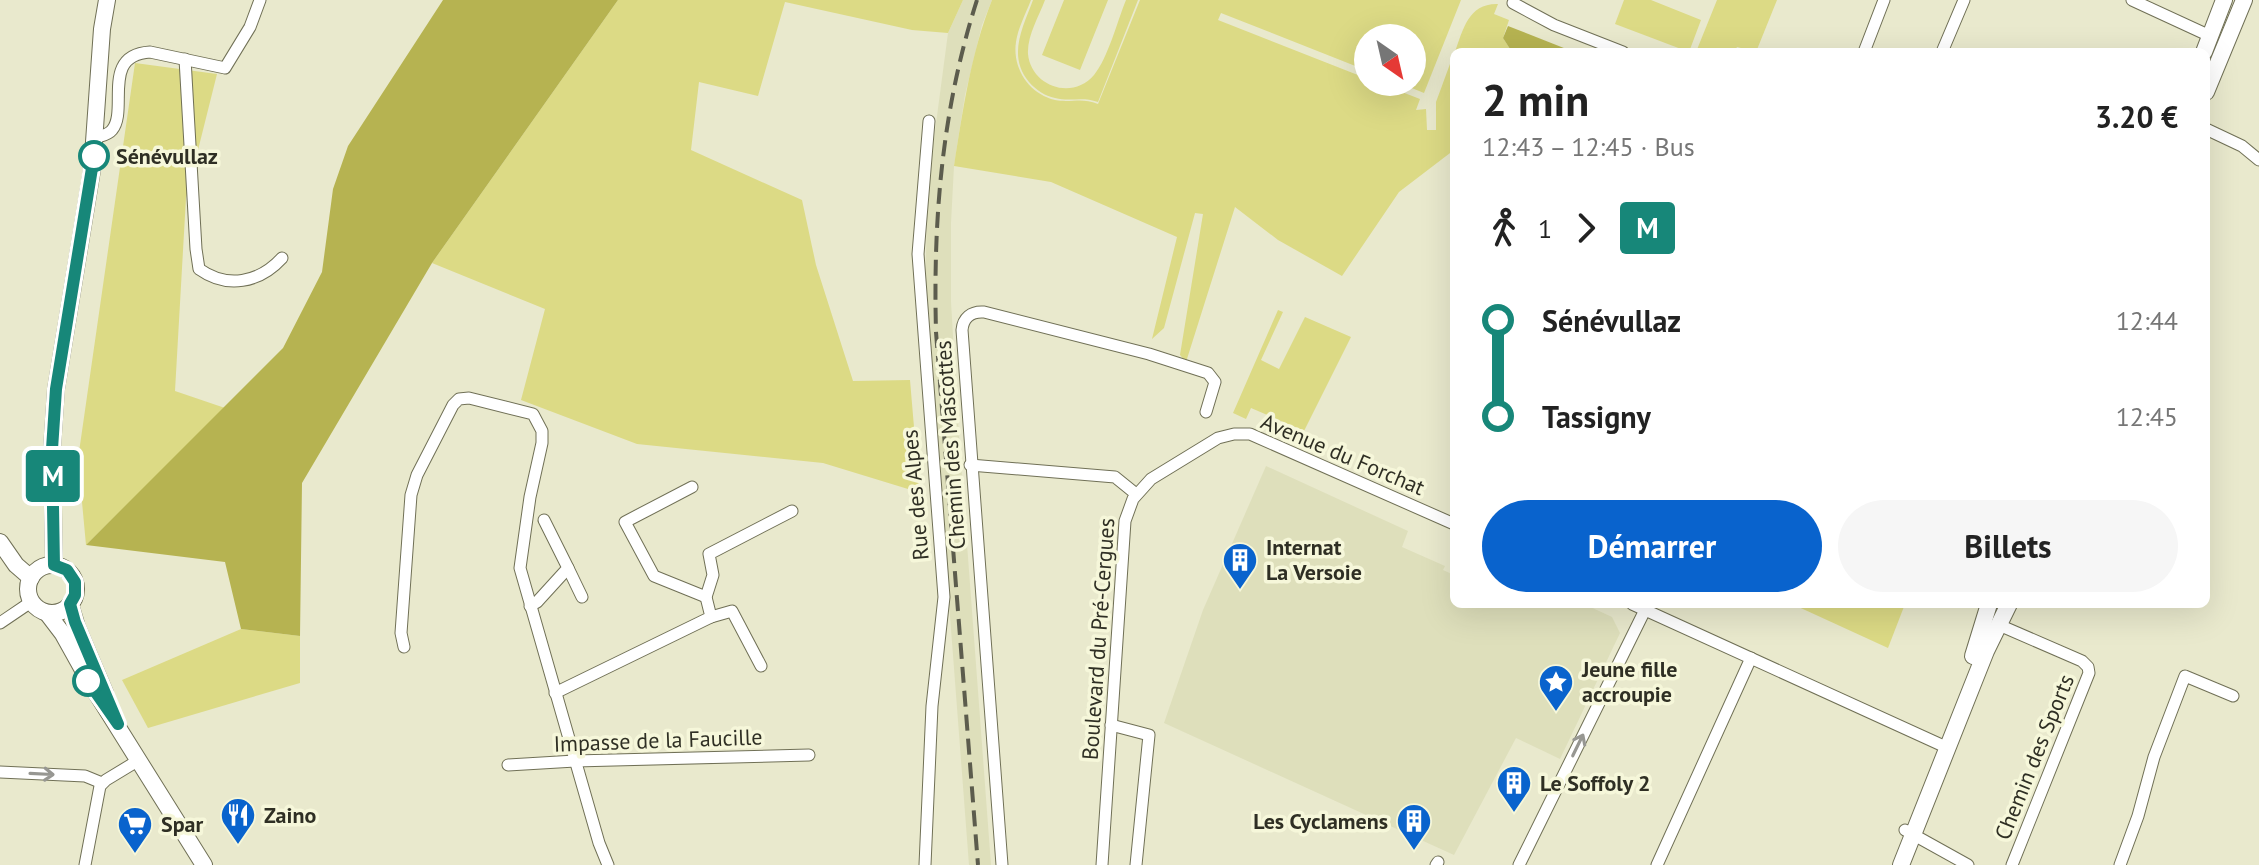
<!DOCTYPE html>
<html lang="fr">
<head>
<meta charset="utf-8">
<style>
  :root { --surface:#fff; --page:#f6f6f6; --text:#222; --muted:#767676; --accent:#0963cd }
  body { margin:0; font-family:"PT Sans",sans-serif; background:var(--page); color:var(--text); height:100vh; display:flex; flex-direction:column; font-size:30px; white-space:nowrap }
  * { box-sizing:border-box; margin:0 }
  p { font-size:26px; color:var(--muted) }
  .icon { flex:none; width:44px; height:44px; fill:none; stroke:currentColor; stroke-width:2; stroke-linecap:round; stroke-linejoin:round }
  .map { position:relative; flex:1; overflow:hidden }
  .details { position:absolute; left:1450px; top:48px; width:760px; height:560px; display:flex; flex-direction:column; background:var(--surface); border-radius:12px; box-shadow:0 8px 32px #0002 }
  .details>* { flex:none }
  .badge { padding:0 16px; border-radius:6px; font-size:28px; line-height:52px }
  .needle { width:52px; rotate:146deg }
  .fabs { position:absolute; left:1354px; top:24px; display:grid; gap:16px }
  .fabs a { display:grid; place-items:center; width:72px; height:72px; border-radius:50%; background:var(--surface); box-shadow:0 8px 32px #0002; font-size:40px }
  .map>.badge { position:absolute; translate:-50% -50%; box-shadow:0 0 0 4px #fff }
  .legs { display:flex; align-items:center; gap:12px; height:88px; padding:0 32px; font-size:26px }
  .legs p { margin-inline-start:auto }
  .overview { display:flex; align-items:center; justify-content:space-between; height:136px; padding:0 32px }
  h1 { font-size:44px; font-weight:600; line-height:60px }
  .cta { display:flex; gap:16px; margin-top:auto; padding:16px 32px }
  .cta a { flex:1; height:92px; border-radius:48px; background:var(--accent); color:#fff; font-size:32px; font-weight:600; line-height:92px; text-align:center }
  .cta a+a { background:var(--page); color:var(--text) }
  ul { padding:0 32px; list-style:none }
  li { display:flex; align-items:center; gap:28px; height:96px; font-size:30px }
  li i { display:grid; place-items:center; width:12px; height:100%; margin:0 10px; background:currentColor }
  li i::after { content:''; width:20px; height:20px; margin:-10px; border:6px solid; border-radius:50%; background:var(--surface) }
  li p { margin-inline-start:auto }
  li:first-child i { background:linear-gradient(#0000 50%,currentColor 0) }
  li:last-child i { background:linear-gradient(currentColor 50%,#0000 0) }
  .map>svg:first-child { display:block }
</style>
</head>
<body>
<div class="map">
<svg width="2259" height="865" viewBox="0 0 2259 865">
  <rect width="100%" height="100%" fill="#e9e9cd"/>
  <g fill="#dedfbb">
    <polygon points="963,0 992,0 982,25 965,95 954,166 951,223 951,302 959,437 991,865 969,865 925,288 928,184 948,33"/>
    <polygon points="1266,466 1408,531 1402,547 1445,566 1443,570 1454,575 1454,604 1584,604 1612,617 1620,633 1560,759 1516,738 1454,855 1164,723 1203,610"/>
  </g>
  <g fill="#dcda85">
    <polygon points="618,0 963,0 948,33 912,30 785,2 758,96 699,82 691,150 802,200 816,265 853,381 910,380 919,486 908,489 823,463 637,444 521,400 545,309 432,263"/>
    <path d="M992,0H1031C1026,13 1018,28 1016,42C1012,68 1029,94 1055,100C1072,103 1081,97 1098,104L1140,0H1461L1424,93L1397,82H1412V38H1368V71L1221,13L1218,20L1368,79V82H1376L1420,99L1416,110L1426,109L1427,130H1436V102L1454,53V150L1399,192L1342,276L1278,240L1235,207L1186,362L1180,355L1203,214L1195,213L1164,328L1152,339L1177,237L1051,182L954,166C963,109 971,53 992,0Z"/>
    <path d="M1033,0H1045C1039,16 1027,36 1028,54C1031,86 1072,101 1094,75C1108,58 1117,22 1126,0H1138L1098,102C1082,96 1071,102 1055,98C1045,96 1036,90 1029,82C1007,56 1023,27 1033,0Z"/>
    <polygon points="1064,0 1108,0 1080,70 1042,55"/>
    <polygon points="1624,0 1651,0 1701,20 1689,52 1615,24"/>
    <polygon points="1717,0 1777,0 1756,52 1737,47 1734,52 1696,52"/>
    <path d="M1498,4L1494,14L1509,20L1503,38L1512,52H1455C1463,29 1469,3 1498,4Z"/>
    <polygon points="135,63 217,74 186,198 175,391 225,408 86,545 78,459"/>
    <polygon points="1278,310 1283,312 1261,360 1279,369 1305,317 1351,337 1304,431 1251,408 1246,419 1233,413"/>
    <polygon points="1792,604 1905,604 1888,648"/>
    <polygon points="241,629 300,636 300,683 148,728 122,680"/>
  </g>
  <g fill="#b6b351">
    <polygon points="443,0 618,0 432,263 302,483 300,636 241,629 225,562 86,545 283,348 322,272 333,189 348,146"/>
    <polygon points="1508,26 1574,52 1512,52 1503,38"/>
  </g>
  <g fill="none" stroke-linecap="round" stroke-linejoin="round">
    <g stroke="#707056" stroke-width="13">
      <g id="minor">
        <polyline points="2132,0 2210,36"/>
        <polyline points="1513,3 1554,25 1623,52"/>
        <polyline points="1864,52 1884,0"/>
        <polyline points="1942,52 1964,0"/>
        <path d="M185,59L196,249L199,269C227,289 259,283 282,258"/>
        <polyline points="2206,129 2242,146 2259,160"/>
        <path d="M95,138C101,136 108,135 112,130C129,110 100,55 150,52L225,68L250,27L260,0"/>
        <polyline points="970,465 1115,477 1136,494"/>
        <polyline points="692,487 625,522 654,576 706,597"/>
        <polyline points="568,568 582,597"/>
        <polyline points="1632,604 1948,748"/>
        <polyline points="530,606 537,602 568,568 544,520"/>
        <polyline points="711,617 732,611 761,666"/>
        <polyline points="0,623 31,602"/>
        <polyline points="1999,625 2082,661 2088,667 2089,673 2012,865"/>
        <polyline points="404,647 401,633 411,495 417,475 453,405 459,399 469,398 533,414 542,431 542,443 530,497 520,568 599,843 608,865"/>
        <polyline points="555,693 711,617 706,597 713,575 709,554 792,511"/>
        <polyline points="1111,725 1149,735 1136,865"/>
        <polyline points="508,765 575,761 809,755"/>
        <polyline points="0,772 85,776 102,783"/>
        <polyline points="1905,830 1968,865"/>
        <polyline points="85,865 100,786 106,780 139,760"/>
        <polyline points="925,865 932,706 944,597 918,254 929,121"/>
        <path d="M1002,865L962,330C963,318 971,311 984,312L1149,354L1208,373L1215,382L1206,412"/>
        <polyline points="1102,865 1125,521 1133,499 1151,479 1218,438 1234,434 1250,434 1454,524"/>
        <polyline points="1436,865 1438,862"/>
        <polyline points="1519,865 1645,610"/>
        <polyline points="1657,865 1751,658"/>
        <polyline points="2120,865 2138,816 2154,757 2185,676 2233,696"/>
      </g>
    </g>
    <g stroke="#707056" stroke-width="18">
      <g id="secondary">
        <polyline points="2204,52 2224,0"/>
        <polyline points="2206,92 2244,0"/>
        <polyline points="0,542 16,565 31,578"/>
        <circle cx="52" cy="589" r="24"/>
        <polyline points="54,565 52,449 56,389 92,170 102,29 107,0"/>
        <polyline points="70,604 77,627 105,693"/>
        <polyline points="47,613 63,634 92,686 204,865"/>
        <polyline points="1973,656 1989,604"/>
        <polyline points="1901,865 1986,651 2009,604"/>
      </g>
    </g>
    <use href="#minor" stroke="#fff" stroke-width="11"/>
    <use href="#secondary" stroke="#fff" stroke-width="16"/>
    <path stroke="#5c5c4d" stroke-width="4" stroke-dasharray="16 8" stroke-linecap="butt" d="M977,0C942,109 933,218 936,332L978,865"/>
  </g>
  <defs><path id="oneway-shaft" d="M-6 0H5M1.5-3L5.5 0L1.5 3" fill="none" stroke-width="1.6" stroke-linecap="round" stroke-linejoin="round" transform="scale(2)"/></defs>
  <g stroke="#979792">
    <use href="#oneway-shaft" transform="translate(1578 745) rotate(-64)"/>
    <use href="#oneway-shaft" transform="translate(42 774) rotate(3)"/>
  </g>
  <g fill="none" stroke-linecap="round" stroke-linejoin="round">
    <g stroke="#fff" stroke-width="18">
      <polyline id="line-1" points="88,681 118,724 75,622 70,604 75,595 75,582 67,570 54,565 52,449 56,389 94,156"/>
    </g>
    <use href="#line-1" stroke="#178779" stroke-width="12"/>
  </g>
  <defs>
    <g id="building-pin" transform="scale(1.8)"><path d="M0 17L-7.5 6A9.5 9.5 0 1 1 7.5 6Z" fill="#0963cd" stroke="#f6f7da"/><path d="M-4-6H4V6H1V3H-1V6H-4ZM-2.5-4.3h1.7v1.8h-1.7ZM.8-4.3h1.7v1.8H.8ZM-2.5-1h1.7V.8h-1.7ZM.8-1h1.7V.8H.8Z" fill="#fff"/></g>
    <g id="sight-pin" transform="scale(1.8)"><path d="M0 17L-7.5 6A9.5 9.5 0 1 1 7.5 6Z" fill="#0963cd" stroke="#f6f7da"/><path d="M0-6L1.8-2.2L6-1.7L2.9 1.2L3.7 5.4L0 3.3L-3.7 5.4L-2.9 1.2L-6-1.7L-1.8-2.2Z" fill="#fff"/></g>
    <g id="restaurant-pin" transform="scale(1.8)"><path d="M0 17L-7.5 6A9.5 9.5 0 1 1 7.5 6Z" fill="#0963cd" stroke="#f6f7da"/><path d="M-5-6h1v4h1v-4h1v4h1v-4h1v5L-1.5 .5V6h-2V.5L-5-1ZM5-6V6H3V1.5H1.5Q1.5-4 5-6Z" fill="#fff"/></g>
    <g id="supermarket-pin" transform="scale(1.8)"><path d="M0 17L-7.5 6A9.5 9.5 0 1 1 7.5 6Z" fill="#0963cd" stroke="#f6f7da"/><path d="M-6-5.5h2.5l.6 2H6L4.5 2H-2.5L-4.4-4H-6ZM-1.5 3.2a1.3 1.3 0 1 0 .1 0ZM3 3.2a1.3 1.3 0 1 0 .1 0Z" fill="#fff"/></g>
  </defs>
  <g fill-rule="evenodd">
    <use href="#building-pin" x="1240" y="560"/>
    <use href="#sight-pin" x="1556" y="682"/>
    <use href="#building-pin" x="1514" y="783"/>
    <use href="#restaurant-pin" x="238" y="815"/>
    <use href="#building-pin" x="1414" y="821"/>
    <use href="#supermarket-pin" x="135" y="824"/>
  </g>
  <g fill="#fff" stroke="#178779" stroke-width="4">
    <circle cx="94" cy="156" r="14"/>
    <circle cx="88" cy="681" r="14"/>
  </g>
  <g text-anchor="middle" stroke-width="7" stroke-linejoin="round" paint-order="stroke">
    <g font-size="22" font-weight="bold" fill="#2f2f24" stroke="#f6f7da" text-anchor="start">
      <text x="116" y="164">Sénévullaz</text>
    </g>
    <g font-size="22" fill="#2f2f24" stroke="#f6f7da">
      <text transform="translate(950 445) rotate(-94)" y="8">Chemin des Mascottes</text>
      <text transform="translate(1343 454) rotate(23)" y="8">Avenue du Forchat</text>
      <text transform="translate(915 495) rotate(-95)" y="8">Rue des Alpes</text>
      <text transform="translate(1098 639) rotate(-86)" y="8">Boulevard du Pré-Cergues</text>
      <text transform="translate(658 740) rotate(-2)" y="8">Impasse de la Faucille</text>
      <text transform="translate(2034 757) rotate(-68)" y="8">Chemin des Sports</text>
    </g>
    <g font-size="22" font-weight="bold" fill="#2f2f24" stroke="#f6f7da" text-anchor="start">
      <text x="1266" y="555">Internat<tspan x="1266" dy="25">La Versoie</tspan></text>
      <text x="1582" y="677">Jeune fille<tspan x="1582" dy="25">accroupie</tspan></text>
      <text x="1540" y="791">Le Soffoly 2</text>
      <text x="264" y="823">Zaino</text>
      <text x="1388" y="829" text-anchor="end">Les Cyclamens</text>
      <text x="161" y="832">Spar</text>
    </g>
  </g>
</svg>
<div class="fabs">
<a><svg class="needle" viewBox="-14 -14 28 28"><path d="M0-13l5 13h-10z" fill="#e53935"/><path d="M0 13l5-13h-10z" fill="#767676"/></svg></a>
</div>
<b class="badge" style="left:53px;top:476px;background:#178779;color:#fff">M</b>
<section class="details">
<div class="overview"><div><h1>2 min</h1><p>12:43 – 12:45 · Bus</p></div><b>3.20 €</b></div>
<div class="legs"><svg class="icon" aria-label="walk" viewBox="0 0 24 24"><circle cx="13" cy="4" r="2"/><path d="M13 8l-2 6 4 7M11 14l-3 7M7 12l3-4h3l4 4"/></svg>1<svg class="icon" aria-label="forward" viewBox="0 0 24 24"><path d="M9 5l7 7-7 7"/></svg><b class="badge" style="background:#178779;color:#fff">M</b></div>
<ul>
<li><i style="color:#178779"></i><b>Sénévullaz</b><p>12:44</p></li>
<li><i style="color:#178779"></i><b>Tassigny</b><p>12:45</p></li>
</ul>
<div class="cta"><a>Démarrer</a><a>Billets</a></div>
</section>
</div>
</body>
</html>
